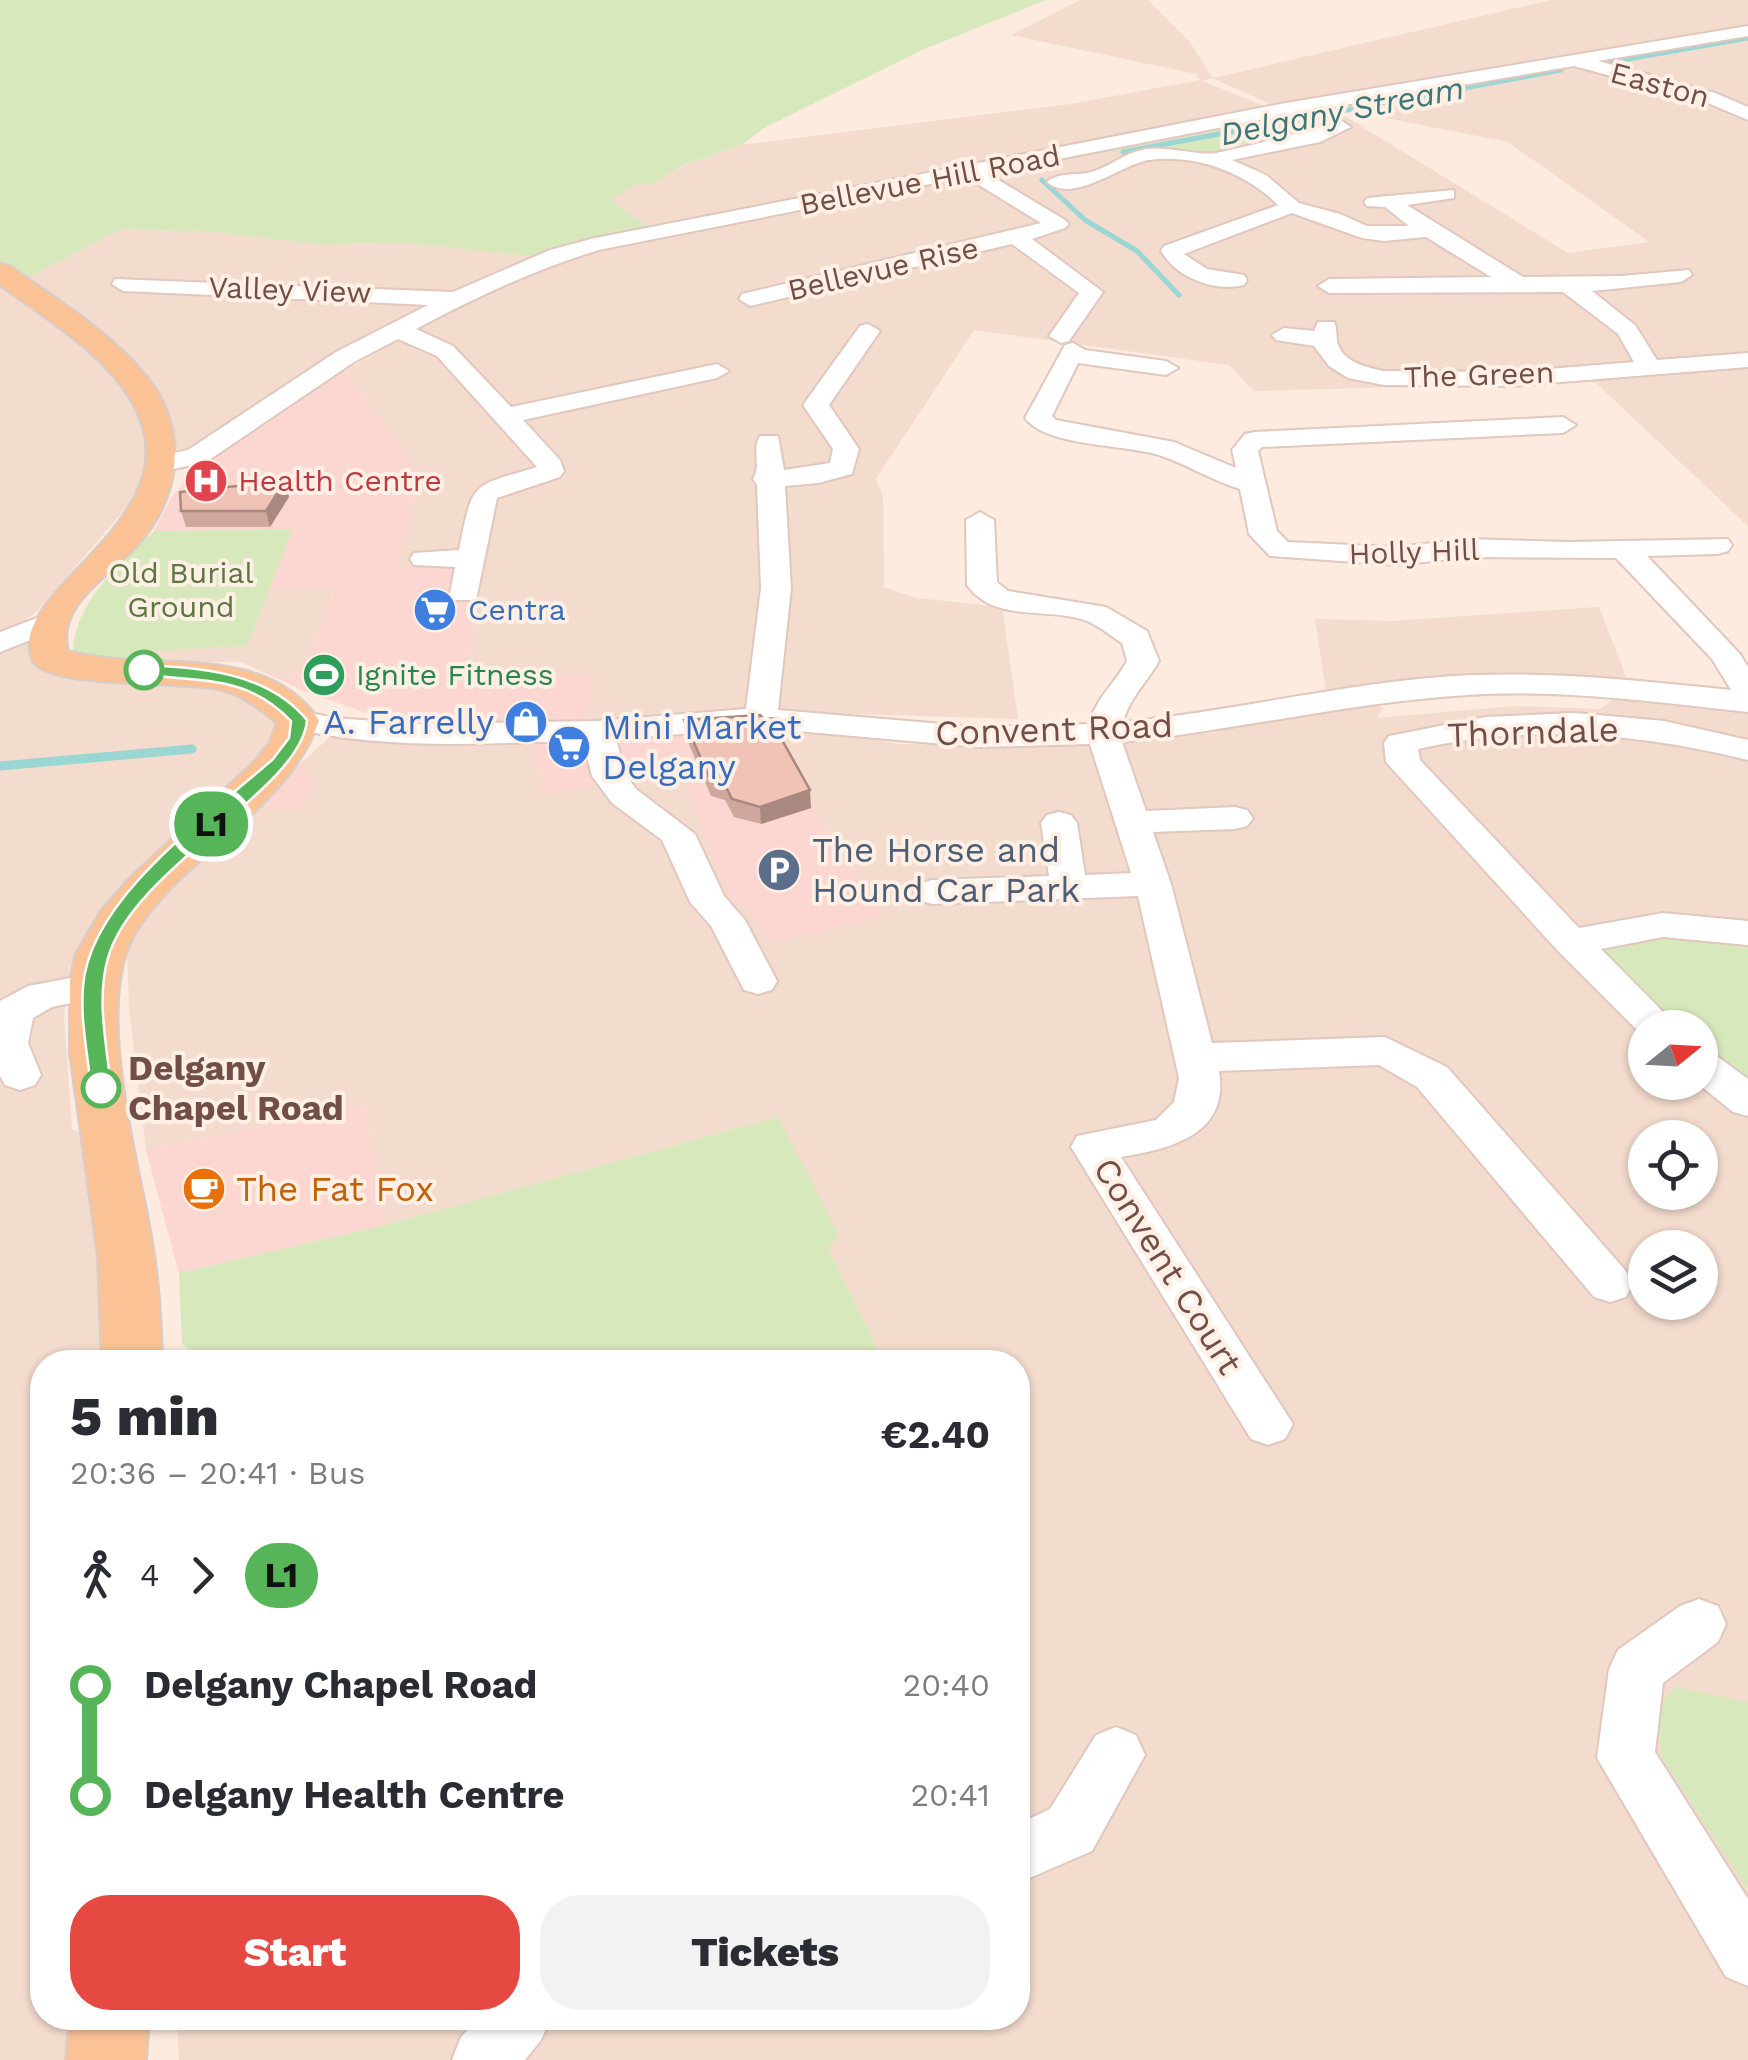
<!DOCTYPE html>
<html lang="en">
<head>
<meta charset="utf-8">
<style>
  :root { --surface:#fff; --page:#f2f2f3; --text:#2b2b33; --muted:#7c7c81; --accent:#e64842 }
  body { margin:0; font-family:"Work Sans",sans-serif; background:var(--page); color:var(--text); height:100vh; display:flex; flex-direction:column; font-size:38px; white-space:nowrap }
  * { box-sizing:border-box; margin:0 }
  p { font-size:32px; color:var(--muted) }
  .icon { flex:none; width:55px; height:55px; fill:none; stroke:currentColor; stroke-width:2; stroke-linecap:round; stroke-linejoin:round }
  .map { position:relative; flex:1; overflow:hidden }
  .details { position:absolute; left:30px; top:1350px; width:1000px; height:680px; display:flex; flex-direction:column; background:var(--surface); border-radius:40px; box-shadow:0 2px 8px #0004 }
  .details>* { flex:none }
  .badge { padding:0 20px; border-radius:32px; font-size:35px; line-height:65px }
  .needle { width:65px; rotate:72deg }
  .fabs { position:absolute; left:1628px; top:1010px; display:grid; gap:20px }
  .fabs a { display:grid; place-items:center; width:90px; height:90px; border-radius:50%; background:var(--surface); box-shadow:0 2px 8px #0004; font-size:50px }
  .map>.badge { position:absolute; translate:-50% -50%; box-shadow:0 0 0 5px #fff }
  .legs { display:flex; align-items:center; gap:15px; height:110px; padding:0 40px; font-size:32px }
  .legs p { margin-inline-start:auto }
  .overview { display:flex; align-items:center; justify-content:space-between; height:170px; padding:0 40px }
  h1 { font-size:55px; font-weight:800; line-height:75px }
  .cta { display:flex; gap:20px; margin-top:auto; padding:20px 40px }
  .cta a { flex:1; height:115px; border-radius:40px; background:var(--accent); color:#fff; font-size:40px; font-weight:800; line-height:115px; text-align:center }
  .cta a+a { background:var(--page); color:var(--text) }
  ul { padding:0 40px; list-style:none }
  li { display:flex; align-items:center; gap:35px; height:110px; font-size:38px }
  li i { display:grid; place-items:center; width:15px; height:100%; margin:0 12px; background:currentColor }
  li i::after { content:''; width:25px; height:25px; margin:-12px; border:8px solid; border-radius:50%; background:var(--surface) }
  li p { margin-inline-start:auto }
  li:first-child i { background:linear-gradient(#0000 50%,currentColor 0) }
  li:last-child i { background:linear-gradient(currentColor 50%,#0000 0) }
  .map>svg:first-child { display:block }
</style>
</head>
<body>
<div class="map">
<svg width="1748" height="2060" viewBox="0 0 1748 2060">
  <rect width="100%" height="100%" fill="#fcebde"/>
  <g fill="#f3dbcd" fill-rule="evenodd">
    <path d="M1080,0H1148L1189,41L1213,78L1551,0H1748V526L1595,382L1254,391L1229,365L974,330L876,479L883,497L884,587L916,598L1002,607L1018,719L790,712L584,725L594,674L450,675L470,654L479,598L450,597L454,571L449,567H397L415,497L431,492L346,370L503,282L566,255L1318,106L1277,107L1212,78L1202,81L1274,110L624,234L650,228L611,200L617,194L632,186L654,183L685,165L742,145L1071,104L1200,80L1196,74L1011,35ZM1330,107L1508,142L1649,242L1568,253Z"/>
    <polygon points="120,229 214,232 316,244 407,243 539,257 190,449 176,449 165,416 20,282"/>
    <polygon points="0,281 95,355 141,413 153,450 148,480 120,515 38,610 0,641"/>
    <polygon points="335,586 308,662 283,681 241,662 129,662 133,652 247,646 269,590"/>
    <polygon points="1599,607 1626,677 1433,678 1326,691 1315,619 1392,621"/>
    <polygon points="37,637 41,657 189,677 273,709 284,729 83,960 70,966 64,1017 72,1129 83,1134 113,1275 115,1362 42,1362 42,2018 91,2018 88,2060 0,2060 0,653"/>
    <path d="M1622,693L1748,713V2060H179L177,2018H1018V1362H885L828,1248L778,1117L385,1225L366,1105L146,1150L129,1008L127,947L146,905L190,861L329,738L532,745L544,794L613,740L631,785L683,778L770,944L881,916L836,848L787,754L780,730L835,733L899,744L1023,746L1215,733L1235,722L1374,704L1383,708L1376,718L1516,706L1600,709ZM1645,1028H1700V1082H1645ZM1645,1138H1700V1192H1645ZM1645,1248H1700V1302H1645Z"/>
  </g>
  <g fill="#fcd6d1">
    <polygon points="346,370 432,493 415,497 398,566 449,567 454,571 450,597 479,598 470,654 451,675 594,674 584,725 396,723 301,690 283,681 308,662 335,587 269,590 292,529 154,531 173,495 210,458"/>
    <polygon points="756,727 780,730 787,754 836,848 882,916 769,944 748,904 731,901 683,779 630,785 613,740"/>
    <polygon points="591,742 604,784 544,794 532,745"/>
    <polygon points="301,765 315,784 300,810 256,807"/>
    <polygon points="366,1105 385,1225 179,1273 146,1150"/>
  </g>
  <g fill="#d7e8bd">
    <polygon points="0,0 1046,0 920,51 764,128 742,145 684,165 654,183 632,186 611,200 651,229 598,236 539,257 407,243 316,244 214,232 121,229 20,282 0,265"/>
    <polygon points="1291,116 1320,127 1320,134 1230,146 1210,155 1176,150 1124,155 1111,151"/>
    <path d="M293,529L247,646L134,652L129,662L73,654C73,603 120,564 154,531Z"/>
    <polygon points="1645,935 1748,940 1748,1084 1700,1047 1700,1028 1679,1027 1598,952"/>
    <polygon points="778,1117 839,1235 828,1248 885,1362 204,1362 182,1344 179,1273 385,1225"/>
    <polygon points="1675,1687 1748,1702 1748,1890 1662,1758 1656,1707"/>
  </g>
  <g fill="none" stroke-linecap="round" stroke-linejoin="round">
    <g stroke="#9ad6d4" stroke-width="5">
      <polyline points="1599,64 1748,38"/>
      <polyline points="1123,152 1561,70"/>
      <polyline points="1042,180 1085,220 1137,251 1179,295"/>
    </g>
    <polyline stroke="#9ad6d4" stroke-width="9" points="0,766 192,749"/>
    <g stroke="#e1c7be" stroke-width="4">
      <g id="minor">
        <path d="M1748,26V36L1598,61L1715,93L1748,107V120L1703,101L1574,66L1280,116L987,173L1065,220L1069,224L1065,228L1032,239L1103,292L1069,341L1061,343L1049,336L1079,293L1012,244L750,306L739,299L742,294L1041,223L966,177L599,250C535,269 475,298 416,329L453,346L511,407L717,364L729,371L717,378L523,420L560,460L564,471L560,477L497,498L476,600H454L450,594L455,567L414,565L410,559L414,553L459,550C473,480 470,487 537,467L437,356L398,339L354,362L206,462L160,472L147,464L151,458L188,450L336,352L428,305L123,291L112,284L115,279L453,292L550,250L595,238L1280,104Z"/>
        <path d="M1342,121L1351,127L1320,142L1232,160L1266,175L1299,203L1340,214L1367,226H1409L1385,207L1367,206L1364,202L1367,198L1454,190V198L1407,205L1523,277L1621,276L1689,270L1692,275L1681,282L1592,291L1635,325L1657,360L1748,353V367L1512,386L1384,385L1348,378L1329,366L1314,346L1276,340L1272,335L1284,328L1314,331L1318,322H1334C1338,330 1335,339 1339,347C1346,363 1369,368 1384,371L1512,372L1634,362L1618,334L1563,292L1329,293L1318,286L1329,279L1491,277L1426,237L1384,241L1362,238L1292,213L1184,254L1207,269L1244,275L1247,280L1244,285C1213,292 1177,278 1161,251L1164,246L1278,205C1245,172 1195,154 1149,160C1122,164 1073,205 1047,182C1058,172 1076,176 1091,172C1111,167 1122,153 1147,149C1169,146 1200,156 1216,153C1258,144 1300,133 1342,121Z"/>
        <path d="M868,324L880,331L829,405L859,449L852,474L818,483L785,486L791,588L778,710L978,727L1089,724C1099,693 1112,688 1127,661L1122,643C1111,636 1099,626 1087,621C1048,606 995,624 967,585L966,520L980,512L994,520L997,582L1008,591L1106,607L1147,631L1159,661C1147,682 1129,699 1123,722C1240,711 1354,680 1472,675C1559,672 1644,681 1731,690L1712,659L1616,558L1468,557L1397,565L1270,556L1249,534L1240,489C1212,481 1187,464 1159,455C1124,444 1047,447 1025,418L1065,345L1073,343L1085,350L1166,361L1178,368L1166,375L1078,363L1052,416L1056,420L1174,442L1236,468L1232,450L1245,434L1254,432L1563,417L1576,425L1563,433L1262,447L1258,451L1277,531L1288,542L1397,547L1468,539L1570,542L1728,539L1732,545L1728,551L1718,554L1647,556L1740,654L1748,667V712C1655,702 1562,689 1468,695C1351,702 1238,730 1122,742L1146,811L1235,807L1247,810L1253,818L1247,826L1235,829L1153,832L1171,884L1212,1043L1385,1037L1447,1067L1626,1271L1633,1284L1626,1297L1610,1302L1594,1297L1417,1087L1379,1065L1219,1071C1230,1136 1168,1149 1121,1157L1293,1424L1285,1439L1268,1445L1251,1439L1071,1147L1077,1136L1156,1120L1174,1102L1179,1078L1138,896L932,904L919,900L914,892L919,884L932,880L1049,876L1041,823L1047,815L1059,812L1071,815L1077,823L1085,875L1131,873L1090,744L978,747L761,728L616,739L626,775L636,789L695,834L724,896L745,920L777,981L772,990L758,994L744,990L711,926L690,902L662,840L612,803L592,776L583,741C484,743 384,751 287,727L283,720L287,713L299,710L333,718L419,724L597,721L746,709L761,588L757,485L753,479C762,466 751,449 760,436H778L784,470L830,463L833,449L803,405L860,326Z"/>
        <polygon points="45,615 56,618 60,624 56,630 0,652 0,632"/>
        <path d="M1575,713L1664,721L1748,740V760C1638,733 1530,724 1418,749L1420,760L1579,928L1663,913L1748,921V945L1663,937L1601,949L1679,1028H1645V1038L1558,951L1386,762L1384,743L1389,736L1486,717Z"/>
        <polygon points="92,974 106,978 111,987 106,996 52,1007 33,1018 28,1043 41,1075 35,1085 20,1090 5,1085 0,1076 0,1001 28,986"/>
        <polygon points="1700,1050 1714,1054 1748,1079 1748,1116 1733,1112 1696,1082 1700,1082"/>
        <polygon points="1699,1599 1718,1606 1726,1624 1718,1642 1663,1683 1655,1752 1748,1899 1748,1986 1726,1977 1597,1758 1609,1669 1618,1650 1680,1606"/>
        <polygon points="1116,1727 1136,1735 1145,1755 1092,1851 1018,1883 1018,1824 1050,1809 1096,1735"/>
        <polygon points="478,2018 551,2018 541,2040 525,2060 452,2060 461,2037"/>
      </g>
    </g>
    <g stroke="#d7cdcb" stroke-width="4">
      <g id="major">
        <path d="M0,264L10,266C57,300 109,331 146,376C190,431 181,498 135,548C108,577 56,605 68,651C148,674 263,639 319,720C288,810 187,852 137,930C91,1001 139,1160 152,1242C159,1281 161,1322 162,1362H102L98,1256L70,1053V980L76,954L101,911L128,880L255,761L270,742L277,723C262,710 246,698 226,691C188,679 52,691 33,661C0,589 203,520 131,400C102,351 45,318 0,285Z"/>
        <polygon points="70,2018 149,2018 146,2060 66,2060"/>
      </g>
    </g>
    <use href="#minor" fill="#fff" fill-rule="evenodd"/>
    <use href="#major" fill="#fbc296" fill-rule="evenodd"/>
  </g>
  <g fill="#cfa79d">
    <polygon points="289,497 270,527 186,527 181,511"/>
    <polygon points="684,720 781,738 811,808 761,824 734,817 725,800 711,796 686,737"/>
  </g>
  <g fill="#a9887f">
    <polygon points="285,481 289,497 270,527 266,511"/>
    <polygon points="810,790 811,808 761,824 760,807"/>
  </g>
  <g fill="#f1c2b6" stroke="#a9887f" stroke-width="2.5">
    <polygon points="285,481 266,511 181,511 180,492"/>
    <polygon points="760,715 764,719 778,718 781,738 810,790 760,807 732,799 724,783 710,779 684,720"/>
    <polygon points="309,1357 310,1362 286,1362"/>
  </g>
  <path fill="#56b559" stroke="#fff" stroke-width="2.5" d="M144,665C202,668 267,672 307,720C302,789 133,868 108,958C96,999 107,1046 111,1088L101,1095L91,1088C88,1056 80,1019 83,987C89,898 211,814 273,759L289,738L291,721C244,672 198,684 139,673L136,670Z"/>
  <defs>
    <g id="hospital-disc" transform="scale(2.25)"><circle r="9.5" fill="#e0444e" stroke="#ffefe4"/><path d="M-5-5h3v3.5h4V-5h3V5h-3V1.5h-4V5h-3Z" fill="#fff"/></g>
    <g id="supermarket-disc" transform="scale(2.25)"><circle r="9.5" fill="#3f7fe0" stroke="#ffefe4"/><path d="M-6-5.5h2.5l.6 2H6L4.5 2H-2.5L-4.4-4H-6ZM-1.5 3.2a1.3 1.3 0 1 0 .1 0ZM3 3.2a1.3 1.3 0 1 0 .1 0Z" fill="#fff"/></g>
    <g id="stadium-disc" transform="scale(2.25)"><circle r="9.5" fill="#2e9e5b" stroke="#ffefe4"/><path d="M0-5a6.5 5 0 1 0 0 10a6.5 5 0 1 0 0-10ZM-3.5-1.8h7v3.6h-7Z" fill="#fff"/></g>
    <g id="shop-disc" transform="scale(2.25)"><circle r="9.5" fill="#3f7fe0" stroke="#ffefe4"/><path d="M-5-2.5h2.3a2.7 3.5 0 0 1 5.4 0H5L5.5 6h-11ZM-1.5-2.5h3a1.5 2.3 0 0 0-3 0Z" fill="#fff"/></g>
    <g id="parking-disc" transform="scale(2.25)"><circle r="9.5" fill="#5c6f8a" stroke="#ffefe4"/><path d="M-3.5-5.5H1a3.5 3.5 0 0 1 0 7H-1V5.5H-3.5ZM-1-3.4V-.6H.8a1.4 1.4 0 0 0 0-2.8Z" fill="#fff"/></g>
    <g id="cafe-disc" transform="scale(2.25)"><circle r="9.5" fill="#e8710a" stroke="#ffefe4"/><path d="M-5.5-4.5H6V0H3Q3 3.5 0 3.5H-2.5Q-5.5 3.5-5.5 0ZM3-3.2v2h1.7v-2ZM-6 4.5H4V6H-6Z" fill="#fff"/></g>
  </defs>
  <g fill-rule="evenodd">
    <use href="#hospital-disc" x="206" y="481"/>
    <use href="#supermarket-disc" x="435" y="610"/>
    <use href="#stadium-disc" x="324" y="675"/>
    <use href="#shop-disc" x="526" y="722"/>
    <use href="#supermarket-disc" x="569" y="747"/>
    <use href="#parking-disc" x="779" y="870"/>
    <use href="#cafe-disc" x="204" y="1189"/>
  </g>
  <g fill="#fff" stroke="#56b559" stroke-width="5">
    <circle cx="144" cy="670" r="18"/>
    <circle cx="101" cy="1088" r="18"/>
  </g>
  <g text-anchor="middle" stroke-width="8" stroke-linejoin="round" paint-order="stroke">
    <g font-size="30" fill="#714e47" stroke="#ffefe4">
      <text transform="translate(1660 85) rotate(15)" y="10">Easton</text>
      <text transform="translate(930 180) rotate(-11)" y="10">Bellevue Hill Road</text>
      <text transform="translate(883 269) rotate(-13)" y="10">Bellevue Rise</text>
      <text transform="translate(290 290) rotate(2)" y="10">Valley View</text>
      <text transform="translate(1479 375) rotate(-2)" y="10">The Green</text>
      <text transform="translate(1414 552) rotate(-2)" y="10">Holly Hill</text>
    </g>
    <g font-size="30" fill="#be3a42" stroke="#ffefe4" text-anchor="start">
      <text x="238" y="491">Health Centre</text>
    </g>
    <g font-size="30" fill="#5a773f" stroke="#ffefe4">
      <text x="181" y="583">Old Burial<tspan x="181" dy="34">Ground</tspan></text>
    </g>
    <g font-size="30" fill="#366cbe" stroke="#ffefe4" text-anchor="start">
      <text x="468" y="620">Centra</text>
    </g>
    <g font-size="30" fill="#27864d" stroke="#ffefe4" text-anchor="start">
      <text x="356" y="685">Ignite Fitness</text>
    </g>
    <g font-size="32" font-style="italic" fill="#3b7776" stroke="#ffefe4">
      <text transform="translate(1342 111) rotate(-11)" y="11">Delgany Stream</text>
    </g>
    <g font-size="35" fill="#366cbe" stroke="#ffefe4" text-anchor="end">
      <text x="494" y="734">A. Farrelly</text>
      <text x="602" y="739" text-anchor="start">Mini Market<tspan x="602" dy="40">Delgany</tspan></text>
    </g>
    <g font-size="35" fill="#714e47" stroke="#ffefe4">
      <text transform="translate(1054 729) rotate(-2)" y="12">Convent Road</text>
      <text transform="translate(1533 732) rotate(-2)" y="12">Thorndale</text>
      <text transform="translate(1168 1266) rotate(58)" y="12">Convent Court</text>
    </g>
    <g font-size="35" fill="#4e5e75" stroke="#ffefe4" text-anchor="start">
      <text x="812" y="862">The Horse and<tspan x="812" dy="40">Hound Car Park</tspan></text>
    </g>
    <g font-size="35" font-weight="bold" fill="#714e47" stroke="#ffefe4" text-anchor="start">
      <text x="128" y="1080">Delgany<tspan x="128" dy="40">Chapel Road</tspan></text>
    </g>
    <g font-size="35" fill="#c56008" stroke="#ffefe4" text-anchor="start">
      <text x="236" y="1201">The Fat Fox</text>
    </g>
  </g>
</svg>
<div class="fabs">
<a><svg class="needle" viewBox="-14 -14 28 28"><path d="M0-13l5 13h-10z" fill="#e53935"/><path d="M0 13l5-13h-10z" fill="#7c7c81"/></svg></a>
<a><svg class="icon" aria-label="locate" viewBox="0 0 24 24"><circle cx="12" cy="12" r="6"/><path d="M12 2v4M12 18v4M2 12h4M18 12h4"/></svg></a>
<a><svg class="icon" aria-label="layers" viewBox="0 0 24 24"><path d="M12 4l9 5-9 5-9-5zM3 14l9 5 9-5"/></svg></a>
</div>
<b class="badge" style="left:211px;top:824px;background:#56b559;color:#111">L1</b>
<section class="details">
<div class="overview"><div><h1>5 min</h1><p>20:36 – 20:41 · Bus</p></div><b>€2.40</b></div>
<div class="legs"><svg class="icon" aria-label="walk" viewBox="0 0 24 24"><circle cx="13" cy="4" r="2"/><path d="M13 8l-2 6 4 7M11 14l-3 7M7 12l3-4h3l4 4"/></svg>4<svg class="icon" aria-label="forward" viewBox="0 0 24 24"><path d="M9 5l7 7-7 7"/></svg><b class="badge" style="background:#56b559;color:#111">L1</b></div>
<ul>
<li><i style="color:#56b559"></i><b>Delgany Chapel Road</b><p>20:40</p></li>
<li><i style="color:#56b559"></i><b>Delgany Health Centre</b><p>20:41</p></li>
</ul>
<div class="cta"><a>Start</a><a>Tickets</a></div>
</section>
</div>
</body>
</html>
